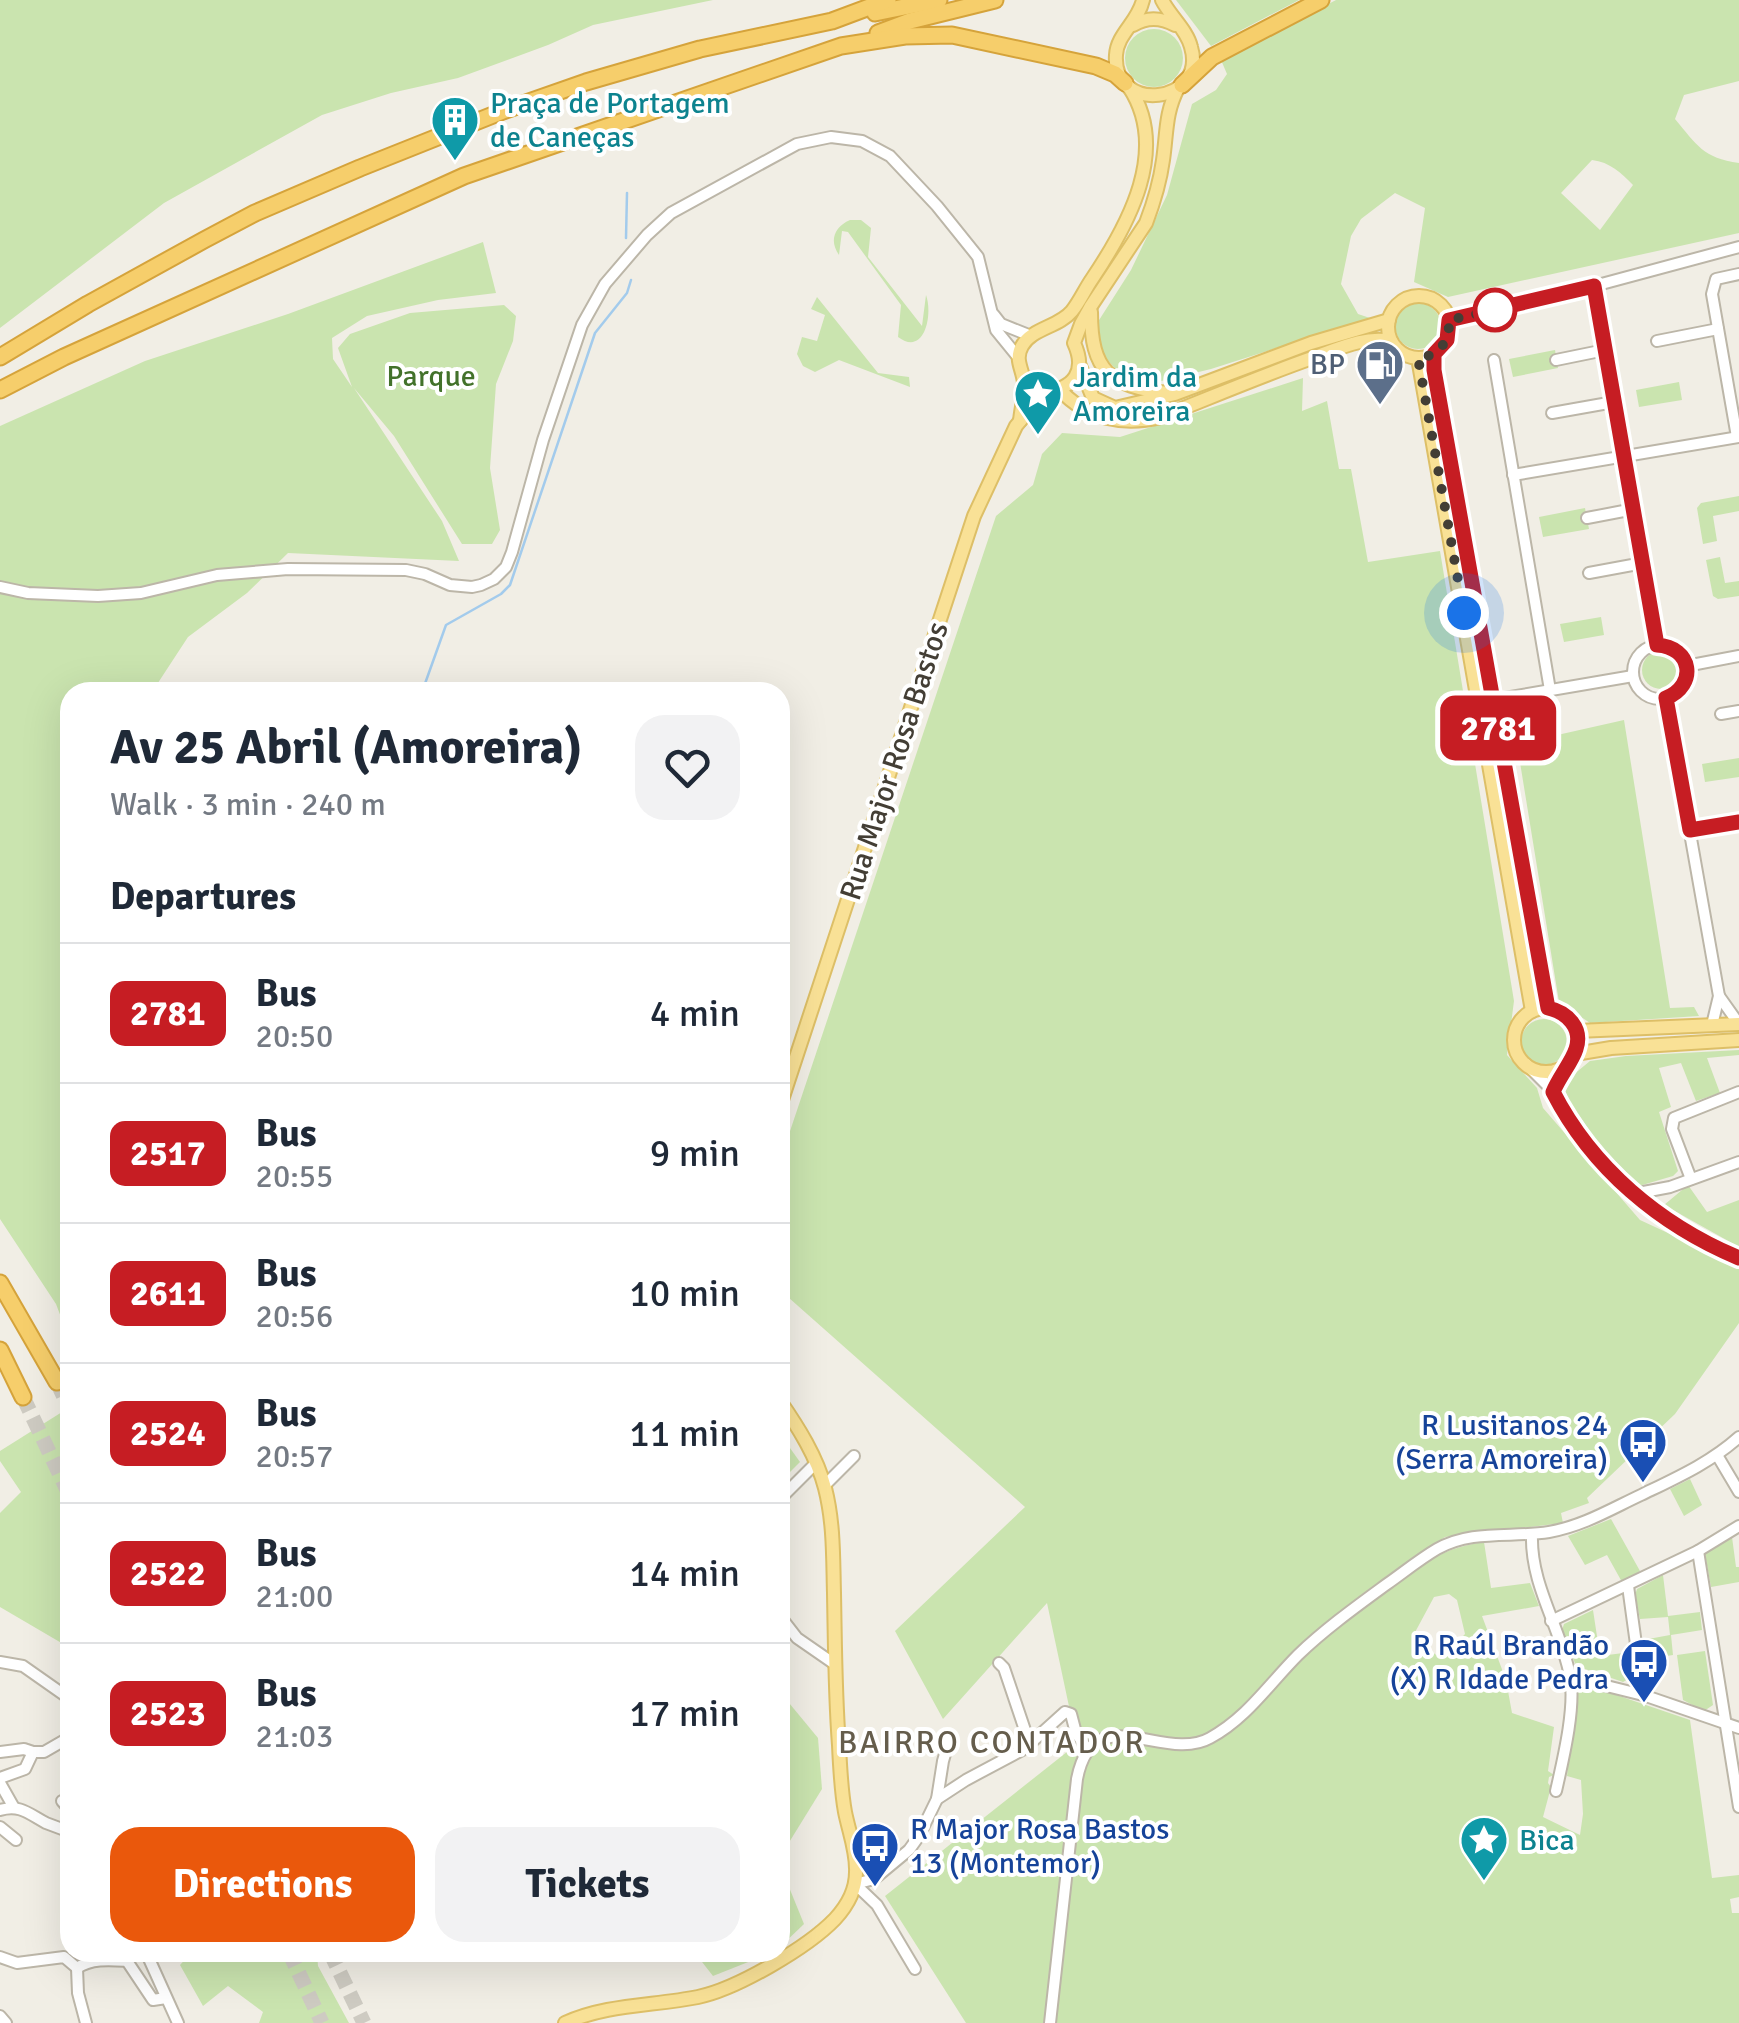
<!DOCTYPE html>
<html lang="en">
<head>
<meta charset="utf-8">
<style>
  :root { --surface:#fff; --page:#f2f2f3; --text:#1f2937; --muted:#747a83; --line:#e0e1e3; --accent:#ea580c }
  body { margin:0; font-family:Signika,sans-serif; background:var(--page); color:var(--text); height:100vh; display:flex; flex-direction:column; font-size:38px; white-space:nowrap }
  * { box-sizing:border-box; margin:0 }
  p { font-size:32px; color:var(--muted) }
  .icon { flex:none; width:55px; height:55px; fill:none; stroke:currentColor; stroke-width:2; stroke-linecap:round; stroke-linejoin:round }
  .map { position:relative; flex:1; overflow:hidden }
  .sheet { position:absolute; left:60px; top:682px; width:730px; height:1280px; display:flex; flex-direction:column; background:var(--surface); border-radius:30px; box-shadow:0 10px 40px #0002 }
  .sheet>* { flex:none }
  .badge { padding:0 20px; border-radius:15px; font-size:35px; line-height:65px }
  .you { position:absolute; width:50px; height:50px; margin:-25px; border:8px solid #fff; border-radius:50%; background:#1a73e8; box-shadow:0 0 0 15px #1a73e833 }
  .map>.badge { position:absolute; translate:-50% -50%; box-shadow:0 0 0 5px #fff }
  h2 { padding:0 50px; font-size:38px; line-height:90px }
  .round { display:grid; place-items:center; flex:none; width:105px; height:105px; border-radius:30px; background:var(--page) }
  .summary { display:flex; align-items:center; justify-content:space-between; height:170px; padding:0 50px }
  h1 { font-size:48px; font-weight:700; line-height:75px }
  .button { display:flex; gap:20px; margin-top:auto; padding:20px 50px }
  .button a { flex:1; height:115px; border-radius:30px; background:var(--accent); color:#fff; font-size:40px; font-weight:700; line-height:115px; text-align:center }
  .button a+a { background:var(--page); color:var(--text) }
  ul { padding:0; list-style:none }
  li { display:flex; align-items:center; gap:30px; height:140px; padding:0 50px; border-top:2px solid var(--line) }
  li div { flex:1 }
  li b { display:block; font-size:38px }
  li em { font-style:normal }
  li .badge { min-width:110px; font-weight:700; text-align:center }
  .map>svg:first-child { display:block }
</style>
</head>
<body>
<div class="map">
<svg width="1739" height="2023" viewBox="0 0 1739 2023">
  <rect width="100%" height="100%" fill="#f1eee5"/>
  <g fill="#cae4af" fill-rule="evenodd">
    <polygon points="0,0 713,0 593,25 548,45 458,78 391,93 322,115 164,203 0,328"/>
    <polygon points="1176,0 1299,0 1211,46"/>
    <path d="M1336,0H1739V81L1684,95L1675,119C1697,145 1703,158 1739,163V233L1448,297L1414,282L1425,208L1395,193L1361,219L1351,236L1341,284L1358,314L1370,318L1211,369L1149,384L1117,371L1099,350L1094,328L1131,270L1167,195L1192,104L1216,90L1227,74L1221,60ZM1592,160C1610,162 1621,173 1633,185L1600,230L1561,193Z"/>
    <circle cx="1154" cy="58" r="29"/>
    <path d="M850,220H861L871,228L868,257L922,326L926,295C933,314 925,357 898,337L901,305L848,232L842,231L839,255C829,241 834,227 850,220Z"/>
    <polygon points="483,242 496,293 438,300 367,316 332,338 333,359 352,387 338,348 350,334 410,313 504,305 516,316 513,341 496,384 490,468 500,530 492,544 462,544 394,436 354,388 442,521 459,561 288,553 247,593 188,637 152,692 70,692 70,1341 56,1304 0,1219 0,426 145,361 288,314"/>
    <polygon points="817,297 878,373 909,377 910,387 839,360 815,372 803,366 797,354 802,337 817,341 825,315 811,309"/>
    <circle cx="1418" cy="326" r="23"/>
    <polygon points="1555,350 1558,368 1513,377 1509,359"/>
    <path d="M1303,378L1302,411L1327,401L1339,469H1351L1368,562L1440,551L1514,1001L1507,1055L1537,1088L1543,1108L1640,1220L1739,1266V1323L1675,1414L1587,1498L1589,1503L1561,1513L1563,1523L1445,1537L1361,1595L1372,1603C1411,1573 1433,1549 1484,1542L1491,1588L1530,1583L1539,1606L1482,1616L1506,1680L1512,1713L1554,1727L1548,1771L1554,1775L1549,1777L1548,1783L1551,1787L1543,1817L1580,1835L1583,1814L1581,1780L1567,1776L1575,1697L1582,1687L1590,1686L1690,1720L1712,1878L1739,1875V1897L1730,1899L1732,1913H1739V2023H966L885,1896L1077,1744L1047,1603L943,1719L895,1631L1025,1507L780,1290V1161L996,516L1033,485L1042,454L1062,433L1120,437ZM1449,1594L1457,1600L1465,1634L1441,1659L1413,1636L1434,1597Z"/>
    <polygon points="1679,382 1682,400 1639,407 1636,390"/>
    <polygon points="1739,496 1739,511 1713,516 1717,541 1703,544 1697,508 1701,503"/>
    <polygon points="1585,508 1589,529 1543,537 1539,517"/>
    <polygon points="1720,557 1725,583 1739,581 1739,596 1718,599 1713,596 1706,560"/>
    <polygon points="1601,617 1604,635 1564,642 1560,624"/>
    <circle cx="1661" cy="670" r="19"/>
    <polygon points="1624,720 1670,1008 1694,1007 1699,1016 1590,1023 1559,1002 1517,744"/>
    <polygon points="1739,758 1739,777 1705,782 1702,764"/>
    <circle cx="1544" cy="1042" r="23"/>
    <polygon points="1739,1050 1739,1055 1707,1058 1720,1093 1696,1101 1681,1063 1659,1068 1671,1107 1659,1112 1678,1171 1673,1176 1639,1186 1598,1143 1569,1101 1565,1090 1567,1080 1590,1061 1626,1056"/>
    <polygon points="1688,1185 1707,1212 1739,1200 1739,1247 1664,1205"/>
    <polygon points="70,1407 70,1648 0,1607 0,1513 21,1492 0,1461 0,1451"/>
    <polygon points="780,1434 800,1462 780,1482"/>
    <polygon points="1690,1479 1702,1505 1684,1516 1670,1489"/>
    <polygon points="1611,1519 1640,1571 1622,1582 1607,1555 1585,1565 1568,1536"/>
    <polygon points="1732,1537 1736,1567 1739,1567 1739,1582 1711,1587 1705,1554"/>
    <polygon points="1663,1575 1668,1616 1700,1612 1702,1630 1671,1635 1673,1655 1646,1659 1643,1640 1670,1635 1668,1617 1640,1619 1635,1595 1637,1589"/>
    <polygon points="1593,1610 1600,1656 1631,1652 1632,1677 1623,1682 1576,1666 1562,1630 1564,1624"/>
    <polygon points="1705,1651 1713,1705 1704,1711 1683,1700 1677,1655"/>
    <polygon points="780,1692 818,1738 822,1789 780,1857"/>
    <polygon points="780,1865 804,1924 780,1947"/>
    <polygon points="191,1953 317,1953 318,1966 349,2023 259,2023 263,2012 228,1986 203,2006 180,1965"/>
    <polygon points="695,1953 771,1953 713,1976"/>
  </g>
  <g fill="none" stroke-linecap="round" stroke-linejoin="round">
    <g stroke="#a3cbec" stroke-width="2.5">
      <polyline points="626,238 627,193"/>
      <polyline points="422,692 446,625 501,594 510,585 595,333 627,293 631,280"/>
    </g>
    <g stroke="#cecbc2" stroke-width="15" stroke-dasharray="15 8" stroke-linecap="butt">
      <polyline points="57,1382 70,1410"/>
      <polyline points="23,1397 70,1496"/>
      <polyline points="289,1952 322,2023"/>
      <polyline points="330,1952 364,2023"/>
    </g>
    <g stroke="#bcb6a8" stroke-width="14">
      <g id="minor">
        <polyline points="1594,286 1657,645"/>
        <polyline points="994,315 1001,324 1031,336"/>
        <polyline points="1449,321 1594,286 1739,247"/>
        <polyline points="1657,341 1718,329"/>
        <polyline points="1494,360 1550,690"/>
        <polyline points="1556,360 1605,350"/>
        <polyline points="1552,413 1614,402"/>
        <polyline points="1737,437 1712,294 1716,279 1739,274"/>
        <polyline points="1513,475 1739,437"/>
        <polyline points="1587,518 1634,509"/>
        <polyline points="1589,573 1643,563"/>
        <polyline points="0,587 28,593 98,596 141,593 217,575 288,569 406,570 425,574 450,585 472,587 481,585 494,579 506,567 512,552 543,440 582,325 605,284 647,235 671,213 797,144 831,137 862,141 890,156 937,206 978,257 996,330 1018,357"/>
        <circle cx="1660" cy="672" r="27"/>
        <polyline points="1686,666 1739,656"/>
        <polyline points="1666,698 1719,996 1712,1025"/>
        <polyline points="1493,700 1633,676"/>
        <polyline points="1721,714 1739,711"/>
        <polyline points="1689,831 1739,822"/>
        <polyline points="1719,996 1739,1024"/>
        <polyline points="1526,1064 1553,1091 1571,1124 1620,1182 1671,1222 1700,1240 1739,1258"/>
        <polyline points="1553,1091 1568,1063"/>
        <polyline points="1691,1179 1672,1129 1674,1118 1739,1092"/>
        <polyline points="1633,1194 1670,1187 1739,1162"/>
        <polyline points="1717,1455 1739,1492"/>
        <polyline points="824,1486 854,1456"/>
        <polyline points="780,1499 815,1464"/>
        <path d="M1532,1534C1530,1585 1561,1628 1570,1676C1576,1707 1563,1760 1556,1791"/>
        <polyline points="1698,1551 1739,1807"/>
        <polyline points="1628,1586 1643,1695"/>
        <polyline points="780,1616 797,1638 836,1665"/>
        <polyline points="1551,1621 1698,1551 1739,1526"/>
        <polyline points="0,1662 23,1666 70,1699"/>
        <polyline points="999,1663 1004,1668 1030,1745"/>
        <polyline points="1570,1677 1643,1695 1739,1728"/>
        <polyline points="0,1752 24,1749 33,1752"/>
        <polyline points="0,1778 25,1769 33,1752 44,1752 70,1737"/>
        <polyline points="0,1783 13,1806"/>
        <polyline points="937,1799 943,1761 950,1737"/>
        <polyline points="62,1801 70,1810"/>
        <path d="M0,1810C20,1804 29,1814 46,1823C54,1826 62,1829 70,1832"/>
        <polyline points="0,1827 16,1840"/>
        <polyline points="855,1884 874,1879 909,1850 919,1836 937,1799 966,1780 1024,1749 1065,1712 1071,1714 1076,1733 1088,1750"/>
        <polyline points="855,1884 877,1905 915,1969"/>
        <polyline points="124,1952 129,1964 153,2000 166,1998"/>
        <polyline points="146,1952 178,2023"/>
        <polyline points="0,1957 17,1963 64,1957 77,1968"/>
        <polyline points="0,2016 6,2023"/>
        <path d="M86,2023L78,1993L77,1968C92,1958 111,1960 128,1961"/>
        <path d="M1050,2023L1077,1779C1093,1696 1164,1764 1210,1738C1247,1718 1269,1684 1298,1655C1325,1629 1357,1606 1387,1584C1404,1572 1420,1559 1437,1549C1472,1529 1512,1538 1549,1532C1583,1526 1611,1509 1641,1495C1676,1478 1710,1463 1739,1437"/>
      </g>
    </g>
    <g stroke="#ddbf67" stroke-width="16">
      <g id="major">
        <path d="M1143,0C1138,22 1117,34 1116,55C1112,115 1208,104 1191,47C1187,30 1170,16 1162,0"/>
        <path d="M1133,25C1147,17 1160,17 1175,25"/>
        <circle cx="1419" cy="327" r="31"/>
        <path d="M1091,312C1091,371 1109,386 1167,393"/>
        <polyline points="1434,354 1435,370 1548,1008"/>
        <polyline points="1418,358 1532,1011"/>
        <polyline points="1080,366 1093,398 1115,408 1175,394 1311,343 1389,320"/>
        <path d="M1060,390C1087,419 1123,426 1161,417C1212,397 1263,375 1315,357C1340,348 1365,336 1391,341"/>
        <path d="M1020,421C1021,409 1025,395 1024,383C1023,369 1014,360 1022,346C1032,328 1059,327 1072,311C1080,301 1085,289 1092,279C1129,224 1170,149 1129,87"/>
        <circle cx="1546" cy="1040" r="32"/>
        <polyline points="1577,1031 1739,1024"/>
        <polyline points="1575,1054 1611,1048 1739,1040"/>
        <path d="M780,1106L974,516L1016,426L1044,392C1074,389 1087,371 1074,343L1081,324L1091,306L1146,223C1154,202 1160,182 1163,160C1167,133 1165,113 1178,88"/>
        <path d="M565,2023C607,2004 653,2006 698,1997C737,1989 808,1947 835,1919C847,1906 856,1890 856,1872C857,1852 849,1832 845,1812C841,1790 840,1767 839,1745C835,1694 835,1643 834,1593C833,1558 834,1523 825,1488C817,1457 798,1427 780,1401"/>
      </g>
    </g>
    <g stroke="#d5a33b" stroke-width="19">
      <g id="highway">
        <polyline points="875,13 939,0"/>
        <polyline points="878,33 910,21 995,0"/>
        <polyline points="1182,85 1212,57 1321,0"/>
        <polyline points="0,357 88,304 204,240 255,213 360,168 503,111 586,82 700,49 832,21 888,0"/>
        <polyline points="0,390 64,357 464,176 841,46 905,36 952,35 1096,66 1115,74 1125,83"/>
        <polyline points="0,1283 57,1382"/>
        <polyline points="0,1350 23,1397"/>
      </g>
    </g>
    <use href="#minor" stroke="#fff" stroke-width="10"/>
    <use href="#major" stroke="#f9e196" stroke-width="12"/>
    <use href="#highway" stroke="#f6ce6b" stroke-width="15"/>
  </g>
  <g fill="none" stroke-linecap="round" stroke-linejoin="round">
    <g stroke="#fff" stroke-width="22">
      <path id="line" d="M1739,822L1690,830L1666,698C1698,685 1692,647 1657,645L1594,286L1449,320L1447,340L1434,354V370L1544,986L1548,1008C1567,1012 1583,1028 1576,1049C1572,1062 1559,1077 1553,1092C1592,1168 1660,1225 1739,1258"/>
    </g>
    <use href="#line" stroke="#c61d23" stroke-width="15"/>
    <path stroke="#433e35" stroke-width="10" stroke-dasharray="0 18" d="M1464,613L1418,358C1439,356 1450,342 1449,320L1495,310"/>
  </g>
  <defs>
    <g id="building-pin" transform="scale(2.5)"><path d="M0 17L-7.5 6A9.5 9.5 0 1 1 7.5 6Z" fill="#0f9aa8" stroke="#fff"/><path d="M-4-6H4V6H1V3H-1V6H-4ZM-2.5-4.3h1.7v1.8h-1.7ZM.8-4.3h1.7v1.8H.8ZM-2.5-1h1.7V.8h-1.7ZM.8-1h1.7V.8H.8Z" fill="#fff"/></g>
    <g id="fuel-pin" transform="scale(2.5)"><path d="M0 17L-7.5 6A9.5 9.5 0 1 1 7.5 6Z" fill="#5c6f8a" stroke="#fff"/><path d="M-5.5-6h7V0h2V4h1.3V-2.5L3-4.5l.8-.8L6-3V5H2.5V1h-1V6h-7ZM-4.2-4.7v3.2H.2V-4.7Z" fill="#fff"/></g>
    <g id="sight-pin" transform="scale(2.5)"><path d="M0 17L-7.5 6A9.5 9.5 0 1 1 7.5 6Z" fill="#0f9aa8" stroke="#fff"/><path d="M0-6L1.8-2.2L6-1.7L2.9 1.2L3.7 5.4L0 3.3L-3.7 5.4L-2.9 1.2L-6-1.7L-1.8-2.2Z" fill="#fff"/></g>
    <g id="bus-pin" transform="scale(2.5)"><path d="M0 17L-7.5 6A9.5 9.5 0 1 1 7.5 6Z" fill="#1a4fb4" stroke="#fff"/><path d="M-5-6H5V4H4V6H2V4H-2V6H-4V4H-5ZM-3.5-4V0h7V-4ZM-3.5 1.2v1.5H-2V1.2ZM2 1.2v1.5H3.5V1.2Z" fill="#fff"/></g>
  </defs>
  <g fill-rule="evenodd">
    <use href="#building-pin" x="455" y="120"/>
    <use href="#fuel-pin" x="1380" y="364"/>
    <use href="#sight-pin" x="1038" y="394"/>
    <use href="#bus-pin" x="1643" y="1442"/>
    <use href="#bus-pin" x="1644" y="1662"/>
    <use href="#sight-pin" x="1484" y="1840"/>
    <use href="#bus-pin" x="875" y="1846"/>
  </g>
  <circle fill="#fff" stroke="#c61d23" stroke-width="5" cx="1495" cy="310" r="20"/>
  <g text-anchor="middle" stroke-width="8" stroke-linejoin="round" paint-order="stroke">
    <g font-size="30" fill="#0d838f" stroke="#fff" text-anchor="start">
      <text x="490" y="113">Praça de Portagem<tspan x="490" dy="34">de Caneças</tspan></text>
      <text x="1073" y="387">Jardim da<tspan x="1073" dy="34">Amoreira</tspan></text>
      <text x="1519" y="1850">Bica</text>
    </g>
    <g font-size="30" fill="#4e5e75" stroke="#fff" text-anchor="end">
      <text x="1345" y="374">BP</text>
    </g>
    <g font-size="30" fill="#43722b" stroke="#fff">
      <text x="431" y="386">Parque</text>
    </g>
    <g font-size="30" fill="#433e35" stroke="#fff">
      <text transform="translate(894 761) rotate(-72)" y="10">Rua Major Rosa Bastos</text>
    </g>
    <g font-size="30" fill="#164399" stroke="#fff" text-anchor="end">
      <text x="1608" y="1435">R Lusitanos 24<tspan x="1608" dy="34">(Serra Amoreira)</tspan></text>
      <text x="1609" y="1655">R Raúl Brandão<tspan x="1609" dy="34">(X) R Idade Pedra</tspan></text>
      <text x="910" y="1839" text-anchor="start">R Major Rosa Bastos<tspan x="910" dy="34">13 (Montemor)</tspan></text>
    </g>
    <g font-size="32" letter-spacing="2.5" fill="#655d4c" stroke="#fff">
      <text x="992" y="1753">BAIRRO CONTADOR</text>
    </g>
  </g>
</svg>
<div class="you" style="left:1464px;top:613px"></div>
<b class="badge" style="left:1498px;top:728px;background:#c61d23;color:#fff">2781</b>
<section class="sheet">
<div class="summary"><div><h1>Av 25 Abril (Amoreira)</h1><p>Walk · 3 min · 240 m</p></div><a class="round"><svg class="icon" aria-label="heart" viewBox="0 0 24 24"><path d="M12 20l-8-8c-3-5 5-10 8-4 3-6 11-1 8 4z"/></svg></a></div>
<h2>Departures</h2>
<ul>
<li><span class="badge" style="background:#c61d23;color:#fff">2781</span><div><b>Bus</b><p>20:50</p></div><em>4 min</em></li>
<li><span class="badge" style="background:#c61d23;color:#fff">2517</span><div><b>Bus</b><p>20:55</p></div><em>9 min</em></li>
<li><span class="badge" style="background:#c61d23;color:#fff">2611</span><div><b>Bus</b><p>20:56</p></div><em>10 min</em></li>
<li><span class="badge" style="background:#c61d23;color:#fff">2524</span><div><b>Bus</b><p>20:57</p></div><em>11 min</em></li>
<li><span class="badge" style="background:#c61d23;color:#fff">2522</span><div><b>Bus</b><p>21:00</p></div><em>14 min</em></li>
<li><span class="badge" style="background:#c61d23;color:#fff">2523</span><div><b>Bus</b><p>21:03</p></div><em>17 min</em></li>
</ul>
<div class="button"><a>Directions</a><a>Tickets</a></div>
</section>
</div>
</body>
</html>
